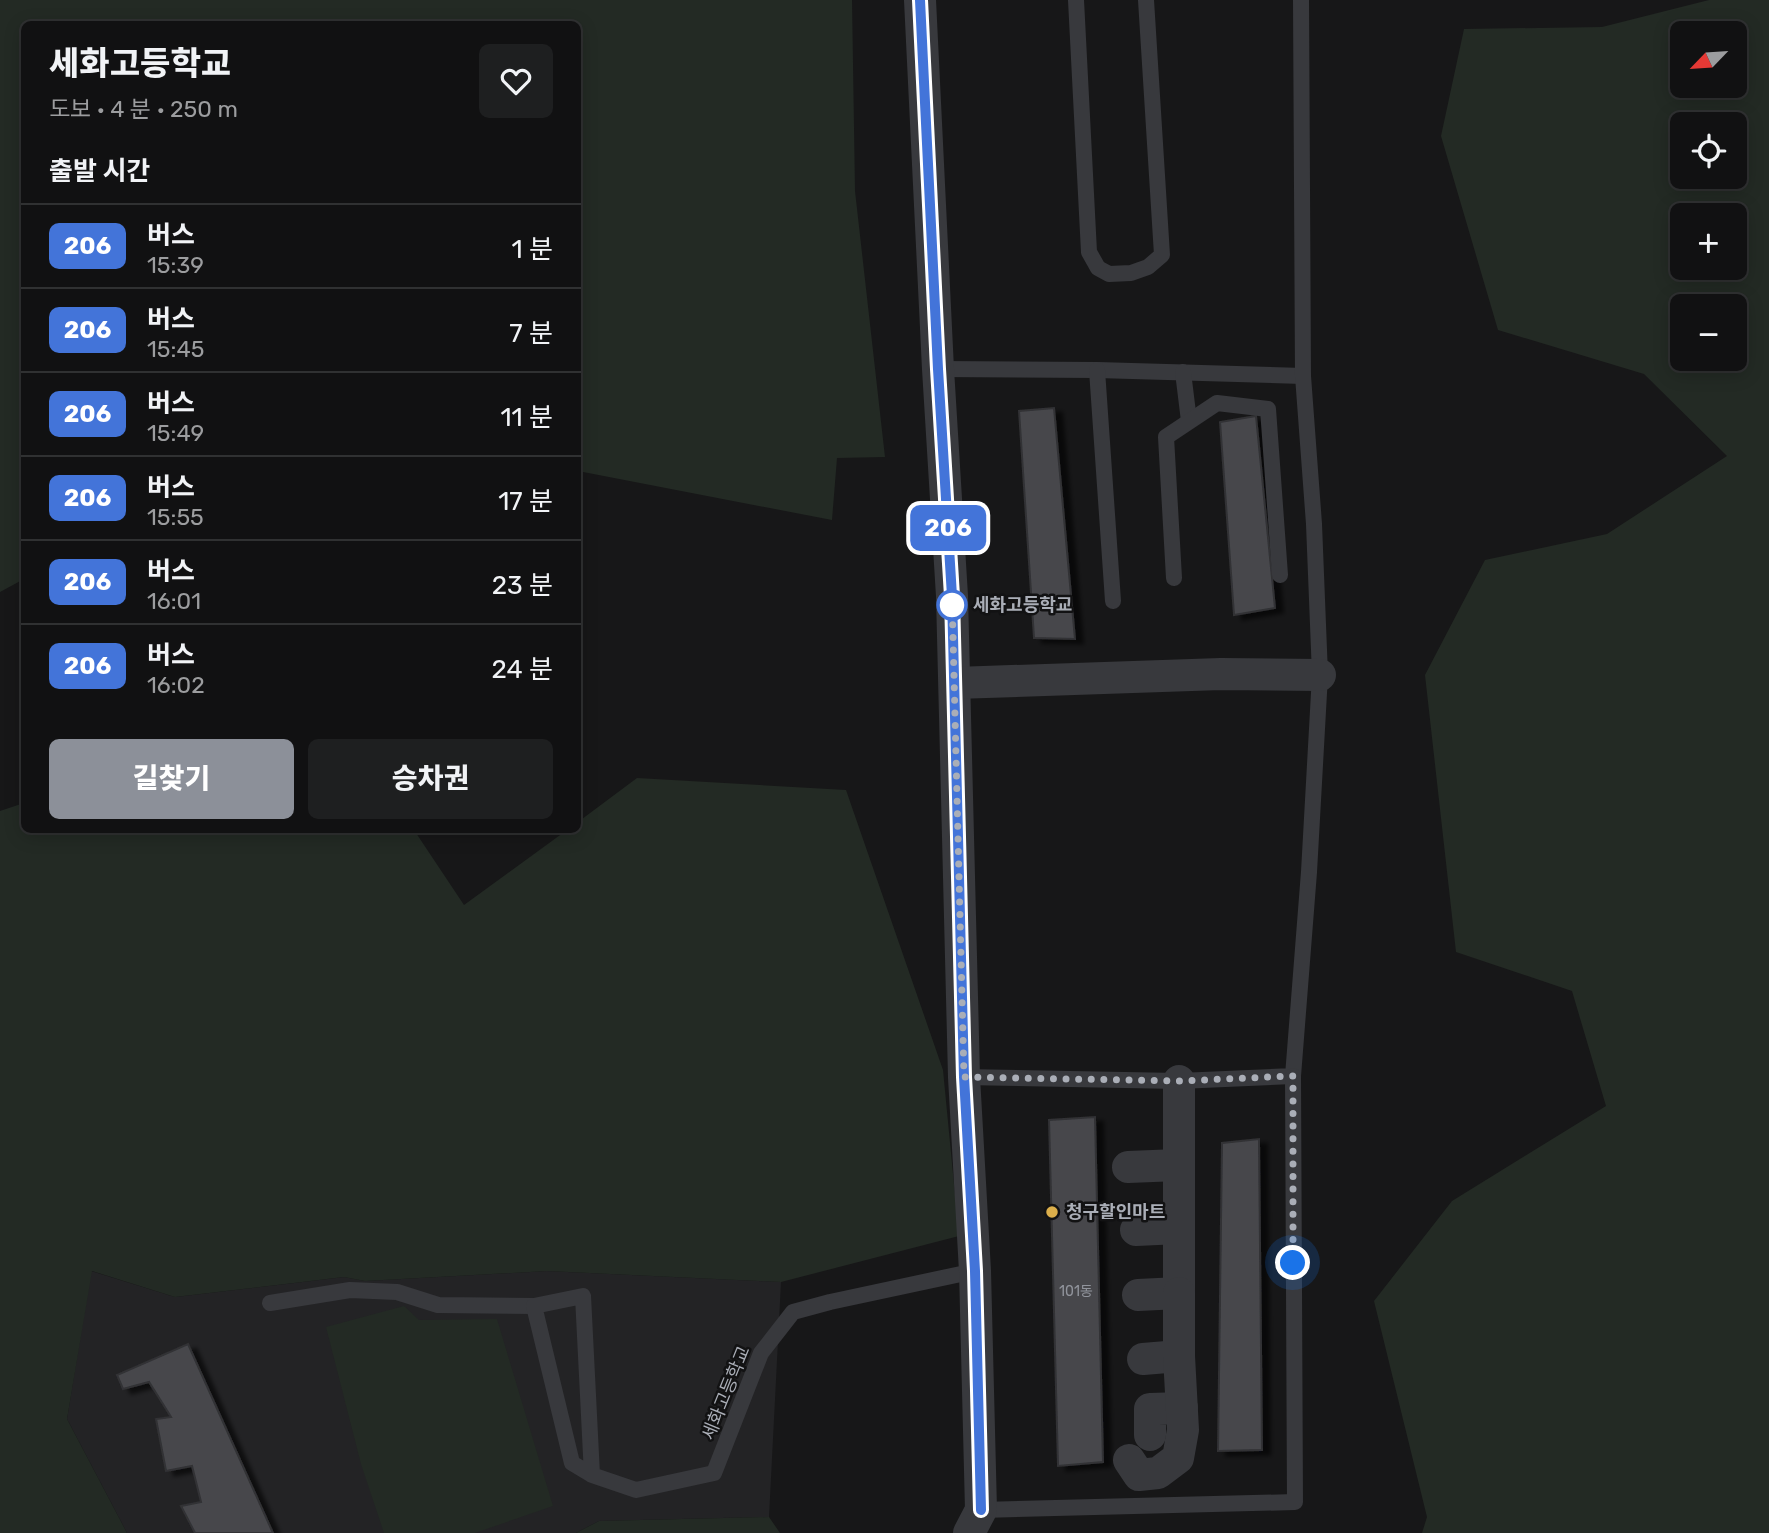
<!DOCTYPE html>
<html lang="ko">
<head>
<meta charset="utf-8">
<style>
  :root { --surface:#111112; --page:#1e1f20; --text:#f1f3f6; --muted:#9c9d9f; --line:#303132; --accent:#8c9099 }
  body { margin:0; font-family:Rubik,"Noto Sans KR",sans-serif; background:var(--page); color:var(--text); height:100vh; display:flex; flex-direction:column; font-size:26px; white-space:nowrap }
  * { box-sizing:border-box; margin:0 }
  p { font-size:23px; color:var(--muted) }
  .icon { flex:none; width:38px; height:38px; fill:none; stroke:currentColor; stroke-width:2; stroke-linecap:round; stroke-linejoin:round }
  .map { position:relative; flex:1; overflow:hidden }
  .side { position:absolute; left:21px; top:21px; width:560px; height:812px; display:flex; flex-direction:column; background:var(--surface); border-radius:10px; box-shadow:0 4px 18px #0003,0 0 0 2px var(--line) }
  .side>* { flex:none }
  .badge { padding:0 14px; border-radius:10px; font-size:24px; line-height:46px }
  .needle { width:46px; rotate:245deg }
  .tools { position:absolute; left:1670px; top:21px; display:grid; gap:14px }
  .tools a { display:grid; place-items:center; width:77px; height:77px; border-radius:10px; background:var(--surface); box-shadow:0 4px 18px #0003,0 0 0 2px var(--line); font-size:35px }
  .you { position:absolute; width:35px; height:35px; margin:-18px; border:5px solid #fff; border-radius:50%; background:#1a73e8; box-shadow:0 0 0 10px #1a73e833 }
  .map>.badge { position:absolute; translate:-50% -50%; box-shadow:0 0 0 4px #fff }
  h2 { padding:0 28px; font-size:26px; line-height:63px }
  .round { display:grid; place-items:center; flex:none; width:74px; height:74px; border-radius:10px; background:var(--page) }
  .headline { display:flex; align-items:center; justify-content:space-between; height:119px; padding:0 28px }
  h1 { font-size:33px; font-weight:800; line-height:52px }
  .action { display:flex; gap:14px; margin-top:auto; padding:14px 28px }
  .action a { flex:1; height:80px; border-radius:10px; background:var(--accent); color:#fff; font-size:28px; font-weight:800; line-height:80px; text-align:center }
  .action a+a { background:var(--page); color:var(--text) }
  ul { padding:0; list-style:none }
  li { display:flex; align-items:center; gap:21px; height:84px; padding:0 28px; border-top:2px solid var(--line) }
  li div { flex:1 }
  li b { display:block; font-size:26px }
  li em { font-style:normal }
  li .badge { min-width:77px; font-weight:700; text-align:center }
  .map>svg:first-child { display:block }
</style>
</head>
<body>
<div class="map">
<svg width="1769" height="1533" viewBox="0 0 1769 1533">
  <defs>
    <filter id="shadow"><feDropShadow dx="8" dy="4.5" stdDeviation="2" flood-color="#0009"/></filter>
  </defs>
  <rect width="100%" height="100%" fill="#171718"/>
  <polygon fill="#232325" points="91,1271 175,1297 344,1277 365,1281 547,1271 781,1282 769,1517 599,1521 576,1533 127,1533 67,1419"/>
  <g fill="#232a24" fill-rule="evenodd">
    <polygon points="0,0 852,0 855,191 885,457 837,458 832,520 578,471 578,24 24,24 24,579 0,592"/>
    <path d="M1709,0H1769V1533H1422L1427,1517L1374,1301L1452,1201L1606,1106L1572,991L1456,952L1425,675L1485,560L1607,534L1727,456L1644,374L1498,330L1441,136L1464,29L1602,27ZM1682,33H1734V86H1682ZM1682,124H1734V177H1682ZM1734,215V268H1682V215ZM1682,306H1734V359H1682Z"/>
    <polygon points="637,778 846,790 943,1070 959,1236 781,1282 547,1271 365,1281 344,1277 175,1297 92,1271 67,1419 127,1533 0,1533 0,811 24,803 24,830 414,830 464,905 567,830 578,830 578,822"/>
    <polygon points="404,1306 419,1320 497,1319 553,1506 475,1533 384,1533 361,1464 326,1327"/>
    <polygon points="769,1517 780,1533 576,1533 599,1521"/>
  </g>
  <g fill="#46474b" stroke="#313134" stroke-width="2" filter="url(#shadow)">
    <polygon points="1054,408 1075,639 1034,638 1019,411"/>
    <polygon points="1256,416 1275,608 1234,615 1220,422"/>
    <polygon points="1095,1117 1103,1462 1058,1466 1049,1120"/>
    <polygon points="1259,1139 1262,1450 1218,1451 1222,1143"/>
    <polygon points="188,1344 273,1533 195,1533 181,1506 201,1502 192,1466 166,1471 156,1419 171,1417 149,1382 123,1389 117,1375"/>
  </g>
  <g fill="none" stroke-linecap="round" stroke-linejoin="round">
    <g stroke="#38393d" stroke-width="16">
      <polyline points="1076,0 1089,252 1098,268 1109,274 1131,273 1148,267 1162,255 1146,0"/>
      <polyline points="938,369 1097,370 1303,376"/>
      <polyline points="1097,370 1113,601"/>
      <polyline points="1183,372 1189,421"/>
      <polyline points="1174,578 1166,437 1217,403 1268,409 1280,575"/>
      <polyline points="964,1077 1179,1081 1293,1076 1309,872 1320,675 1314,524 1303,376 1301,0"/>
      <polyline points="270,1303 350,1290 397,1292 438,1305 534,1306"/>
      <polyline points="592,1475 572,1463 534,1306 583,1296 592,1475 636,1490 714,1473 761,1353 793,1312 830,1302 975,1271"/>
      <polyline points="981,1510 1295,1502 1293,1076"/>
    </g>
    <g stroke="#38393d" stroke-width="32">
      <polyline points="920,0 938,369 952,596 964,1077 975,1271 981,1510 969,1533"/>
      <polyline points="955,683 1221,674 1320,675"/>
      <polyline points="1128,1167 1178,1165"/>
      <polyline points="1136,1230 1179,1228"/>
      <polyline points="1138,1295 1179,1293 1179,1081"/>
      <polyline points="1143,1359 1179,1356"/>
      <polyline points="1150,1435 1150,1409 1182,1408"/>
      <polyline points="1129,1460 1139,1475 1158,1473 1178,1458 1183,1430 1179,1356 1179,1293"/>
    </g>
  </g>
  <g fill="none" stroke-linecap="round" stroke-linejoin="round">
    <g stroke="#fff" stroke-width="16">
      <polyline id="line" points="920,0 938,369 952,596 964,1077 975,1271 981,1510"/>
    </g>
    <use href="#line" stroke="#4374d9" stroke-width="10"/>
    <polyline stroke="#aaaeb7" stroke-width="7" stroke-dasharray="0 12.6" points="952,605 952,596 964,1077 1179,1081 1293,1076 1293,1263"/>
  </g>
  <circle fill="#fff" stroke="#4374d9" stroke-width="3.5" cx="952" cy="605" r="14"/>
  <circle fill="#dcaf4b" stroke="#121213" stroke-width="2.5" cx="1052" cy="1212" r="7"/>
  <g text-anchor="middle" stroke-width="5" stroke-linejoin="round" paint-order="stroke">
    <g font-size="14" fill="#91949c">
      <text x="1076" y="1296">101동</text>
    </g>
    <g font-size="18" font-weight="bold" fill="#aaaeb7" stroke="#121213" text-anchor="start">
      <text x="973" y="611">세화고등학교</text>
    </g>
    <g font-size="18" font-weight="bold" fill="#aaaeb7" stroke="#121213" text-anchor="start">
      <text x="1066" y="1218">청구할인마트</text>
    </g>
    <g font-size="18" fill="#aaaeb7" stroke="#121213">
      <text transform="translate(726 1393) rotate(-68)" y="6">세화고등학교</text>
    </g>
  </g>
</svg>
<div class="tools">
<a><svg class="needle" viewBox="-14 -14 28 28"><path d="M0-13l5 13h-10z" fill="#e53935"/><path d="M0 13l5-13h-10z" fill="#9c9d9f"/></svg></a>
<a><svg class="icon" aria-label="locate" viewBox="0 0 24 24"><circle cx="12" cy="12" r="6"/><path d="M12 2v4M12 18v4M2 12h4M18 12h4"/></svg></a>
<a>+</a>
<a>−</a>
</div>
<div class="you" style="left:1293px;top:1263px"></div>
<b class="badge" style="left:948px;top:528px;background:#4374d9;color:#fff">206</b>
<section class="side">
<div class="headline"><div><h1>세화고등학교</h1><p>도보 · 4 분 · 250 m</p></div><a class="round"><svg class="icon" aria-label="heart" viewBox="0 0 24 24"><path d="M12 20l-8-8c-3-5 5-10 8-4 3-6 11-1 8 4z"/></svg></a></div>
<h2>출발 시간</h2>
<ul>
<li><span class="badge" style="background:#4374d9;color:#fff">206</span><div><b>버스</b><p>15:39</p></div><em>1 분</em></li>
<li><span class="badge" style="background:#4374d9;color:#fff">206</span><div><b>버스</b><p>15:45</p></div><em>7 분</em></li>
<li><span class="badge" style="background:#4374d9;color:#fff">206</span><div><b>버스</b><p>15:49</p></div><em>11 분</em></li>
<li><span class="badge" style="background:#4374d9;color:#fff">206</span><div><b>버스</b><p>15:55</p></div><em>17 분</em></li>
<li><span class="badge" style="background:#4374d9;color:#fff">206</span><div><b>버스</b><p>16:01</p></div><em>23 분</em></li>
<li><span class="badge" style="background:#4374d9;color:#fff">206</span><div><b>버스</b><p>16:02</p></div><em>24 분</em></li>
</ul>
<div class="action"><a>길찾기</a><a>승차권</a></div>
</section>
</div>
</body>
</html>
